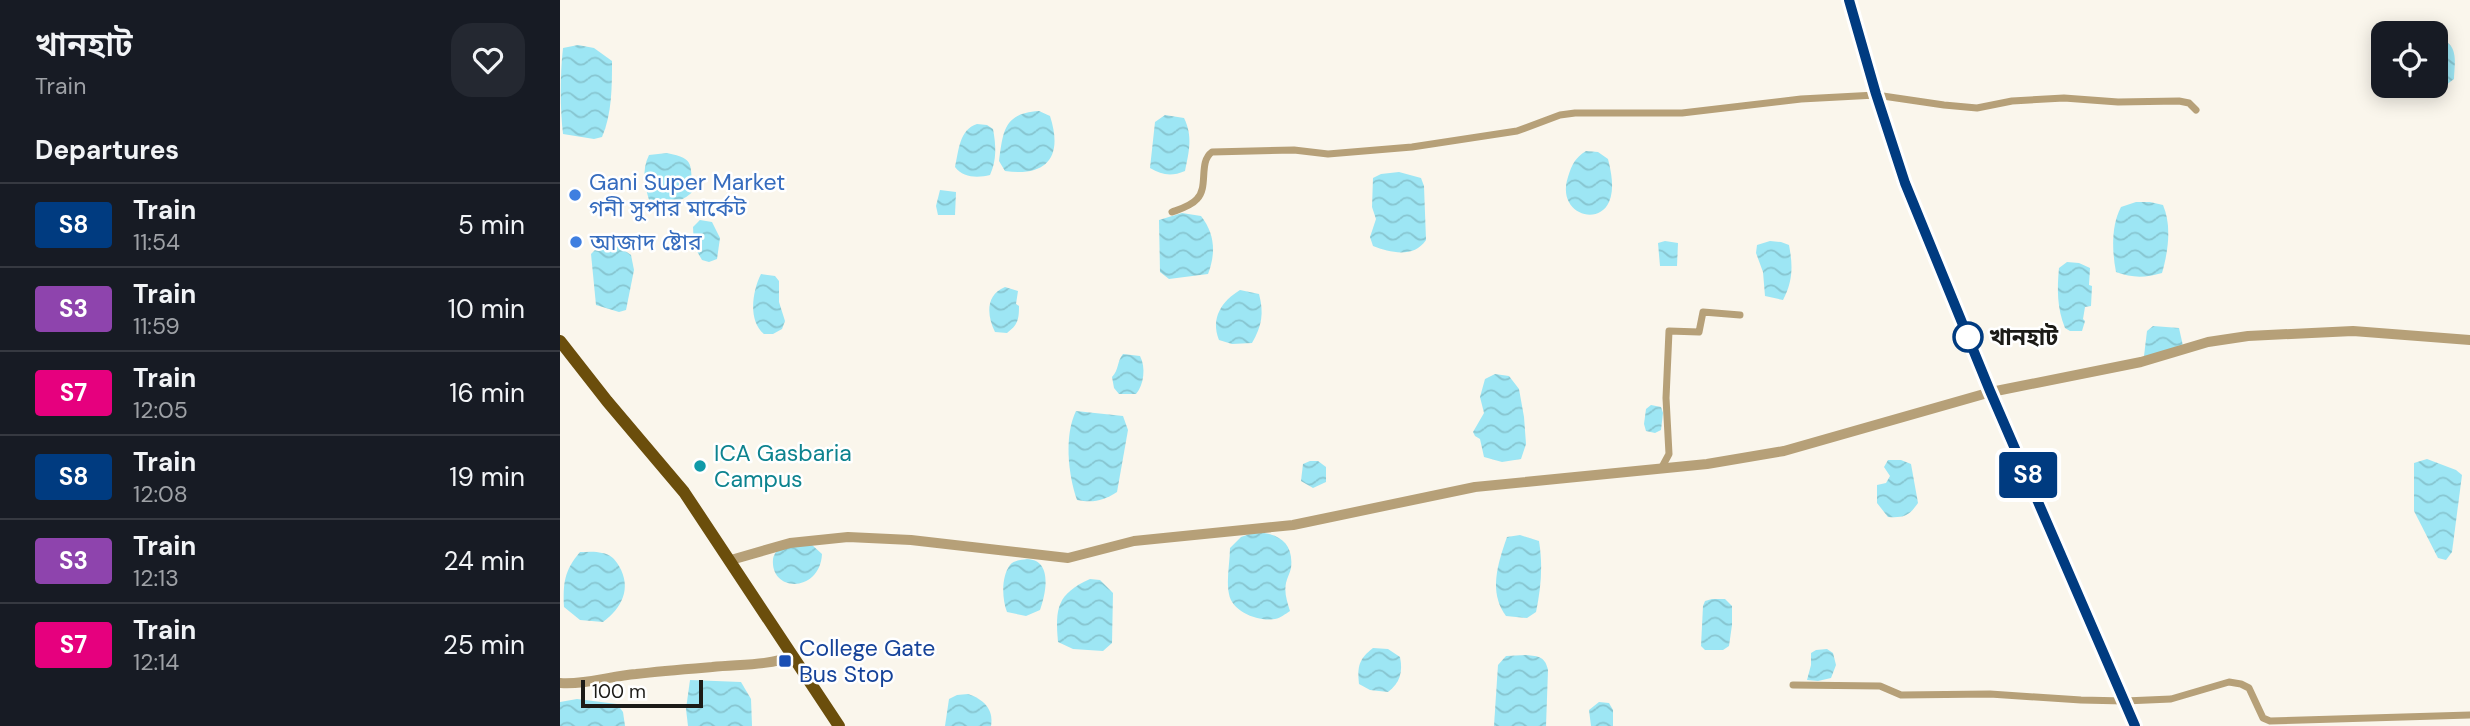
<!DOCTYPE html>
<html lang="en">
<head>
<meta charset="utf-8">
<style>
  :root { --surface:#171b24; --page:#242831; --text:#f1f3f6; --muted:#9ea1a6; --line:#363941 }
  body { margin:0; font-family:"DM Sans","Noto Sans Bengali",sans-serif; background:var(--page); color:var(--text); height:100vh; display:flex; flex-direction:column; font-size:26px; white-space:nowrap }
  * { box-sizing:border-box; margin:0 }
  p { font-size:23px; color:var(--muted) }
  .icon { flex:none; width:38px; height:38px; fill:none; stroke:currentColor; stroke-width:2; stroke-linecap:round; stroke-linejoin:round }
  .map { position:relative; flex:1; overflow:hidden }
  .side { display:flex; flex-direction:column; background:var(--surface); width:560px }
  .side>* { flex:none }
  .badge { padding:0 14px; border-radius:5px; font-size:24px; line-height:46px }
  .controls { position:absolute; left:1811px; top:21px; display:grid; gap:14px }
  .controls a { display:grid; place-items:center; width:77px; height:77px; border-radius:14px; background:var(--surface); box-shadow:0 4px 18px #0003; font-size:35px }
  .scale { position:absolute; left:21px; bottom:18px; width:122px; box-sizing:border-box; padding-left:7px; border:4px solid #1c1b17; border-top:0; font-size:19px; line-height:24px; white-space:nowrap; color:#1c1b17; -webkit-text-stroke:5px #fff; paint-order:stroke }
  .map>.badge { position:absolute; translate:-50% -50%; box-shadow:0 0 0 4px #fff }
  h2 { padding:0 35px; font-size:26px; line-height:63px }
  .round { display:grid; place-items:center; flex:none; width:74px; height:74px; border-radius:21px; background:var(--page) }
  .summary { display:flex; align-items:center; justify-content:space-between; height:119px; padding:0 35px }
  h1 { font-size:33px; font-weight:600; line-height:52px }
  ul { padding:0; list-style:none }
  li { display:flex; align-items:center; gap:21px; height:84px; padding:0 35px; border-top:2px solid var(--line) }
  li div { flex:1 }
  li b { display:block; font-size:26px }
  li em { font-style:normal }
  li .badge { min-width:77px; font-weight:700; text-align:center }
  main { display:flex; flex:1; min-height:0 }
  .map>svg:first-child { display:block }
</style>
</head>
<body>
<main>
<section class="side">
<div class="summary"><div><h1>খানহাট</h1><p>Train</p></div><a class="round"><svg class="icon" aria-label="heart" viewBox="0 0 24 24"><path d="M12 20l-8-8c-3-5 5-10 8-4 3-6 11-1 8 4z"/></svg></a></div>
<h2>Departures</h2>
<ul>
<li><span class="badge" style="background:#003b80;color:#fff">S8</span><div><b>Train</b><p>11:54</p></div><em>5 min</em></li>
<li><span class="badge" style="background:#8e44ad;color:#fff">S3</span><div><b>Train</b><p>11:59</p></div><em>10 min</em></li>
<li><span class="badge" style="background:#e6007e;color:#fff">S7</span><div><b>Train</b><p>12:05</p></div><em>16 min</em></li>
<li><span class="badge" style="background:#003b80;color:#fff">S8</span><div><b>Train</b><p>12:08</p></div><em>19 min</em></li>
<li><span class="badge" style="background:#8e44ad;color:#fff">S3</span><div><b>Train</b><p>12:13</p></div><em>24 min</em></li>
<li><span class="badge" style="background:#e6007e;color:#fff">S7</span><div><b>Train</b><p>12:14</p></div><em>25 min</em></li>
</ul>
</section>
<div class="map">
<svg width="1910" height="726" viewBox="0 0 1910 726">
  <defs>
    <pattern id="water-waves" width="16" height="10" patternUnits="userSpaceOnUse" patternTransform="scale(1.75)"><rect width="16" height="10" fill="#9de6f4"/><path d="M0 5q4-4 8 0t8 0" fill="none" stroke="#87c5d0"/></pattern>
  </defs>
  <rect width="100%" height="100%" fill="#faf6ec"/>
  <g fill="url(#water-waves)">
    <path d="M1876,38C1899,42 1895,60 1894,79L1886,85L1876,84Z"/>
    <path d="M18,45L34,48L52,61C52,86 52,114 42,137L34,139L3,134C0,109 0,74 3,48Z"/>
    <path d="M479,111L490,116C503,156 488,177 445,171L439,161C443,131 444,113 479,111Z"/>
    <path d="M605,115L624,118C633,136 629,152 625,171C611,177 602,175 590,168L595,122Z"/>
    <path d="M417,124L427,125L433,129C436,145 437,160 430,175C418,178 403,178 395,167C399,150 399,130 417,124Z"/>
    <path d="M1026,151L1038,152L1048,159C1051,171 1055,189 1049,202C1038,227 996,213 1008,177C1012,164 1015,158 1026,151Z"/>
    <path d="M107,153C137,159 129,165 133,191C124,202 102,207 90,203C85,187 81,171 89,155Z"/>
    <path d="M839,172L861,178L864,186L866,240C854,258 831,253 813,246L810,237L816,219L812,207L813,178L821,174Z"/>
    <polygon points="380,190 396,192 395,215 378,215 376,206"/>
    <path d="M1576,202H1590L1603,205C1612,226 1608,252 1602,273C1585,278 1572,278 1556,272C1552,251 1551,226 1561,207Z"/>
    <path d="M622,213L641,216C655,234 656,253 648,274L609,279L600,272L599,220Z"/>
    <polygon points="140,220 152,222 160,238 157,259 149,262 142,260 134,246 133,227"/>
    <polygon points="1105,241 1118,243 1117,266 1100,266 1098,243"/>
    <path d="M1210,241L1221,242L1229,245C1233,266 1233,281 1223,300L1205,296L1203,272L1196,253L1197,245Z"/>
    <polygon points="58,246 71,255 74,270 66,310 59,312 36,305 31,254 38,247"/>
    <path d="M1507,262L1519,263L1530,268L1529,285L1532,286L1531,306L1525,307L1523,319L1525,321L1522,331H1510L1505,328C1497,308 1497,289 1499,268Z"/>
    <path d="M201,274L215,276L219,281V302L225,321L222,329L213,334H204C188,321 192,292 201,274Z"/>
    <path d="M445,287L458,291L456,304L459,306C459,319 458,325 447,333L435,332C427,316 425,295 445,287Z"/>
    <path d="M680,290L699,294C704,313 702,326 692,343L672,344L659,340C650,318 662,301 680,290Z"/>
    <polygon points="1593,326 1619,328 1623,346 1590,359 1584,356 1587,331"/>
    <path d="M563,354L580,356C586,367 584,385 576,394H559L554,388L552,377C559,370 557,361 563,354Z"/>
    <polygon points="935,374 949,376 959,389 964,417 966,444 961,459 942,462 924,457 920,439 915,436 913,432 924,413 920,397 925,379"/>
    <polygon points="1091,405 1101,407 1103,413 1101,430 1095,433 1086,431 1084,424 1086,409"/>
    <path d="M516,411L563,416L568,430L557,492C543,501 533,503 517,500C508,475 504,435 516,411Z"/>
    <polygon points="1867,459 1896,470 1902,475 1892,552 1886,560 1878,558 1854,511 1854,463"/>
    <path d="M1328,460H1341L1351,464L1358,503C1349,516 1344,518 1328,517L1317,503V485L1326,483L1330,476L1324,467Z"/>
    <polygon points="750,461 758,461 766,467 766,482 753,488 741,481 743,464"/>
    <path d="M695,532C718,533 734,542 731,568C730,573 727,578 726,583C724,593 727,601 730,611C725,614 721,618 715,619C699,622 672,612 669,594C666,580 670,562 670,548L681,537Z"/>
    <path d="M960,535L979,541C983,566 981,588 976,612L967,618L946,616C928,592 938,563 947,537Z"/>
    <path d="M251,544L262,554C260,593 210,593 213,559C214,553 218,549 224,547C232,545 243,545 251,544Z"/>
    <path d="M20,552C27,552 35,551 42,553C50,554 55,559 59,566C72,588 62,608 43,622L20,620L4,607C3,583 4,571 20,552Z"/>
    <path d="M467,559C493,560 486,593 480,610L466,616L447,612C442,599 441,577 450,565C454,560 462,560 467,559Z"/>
    <path d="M530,579L540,580L553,593L552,643L543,651L513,649L498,642C495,608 497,594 530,579Z"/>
    <polygon points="1152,599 1165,599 1172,606 1172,625 1169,646 1163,650 1145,650 1141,646 1143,606 1145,601"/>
    <path d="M813,648L828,649L840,657C843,672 840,683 828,692L810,690L799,684C797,666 799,659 813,648Z"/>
    <polygon points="1267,649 1273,653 1276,665 1271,678 1258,681 1247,680 1251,665 1251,653 1256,650"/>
    <path d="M966,655C979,656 985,657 988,670L986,726H934L938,665L946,656Z"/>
    <polygon points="130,680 181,682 191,699 192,726 128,726 126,709"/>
    <path d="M408,694C423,699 434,709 431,726H385L389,699L397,695Z"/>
    <polygon points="17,699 57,704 63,712 65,726 0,726 0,702"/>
    <polygon points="1039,702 1049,703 1053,710 1053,726 1031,726 1029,710"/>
  </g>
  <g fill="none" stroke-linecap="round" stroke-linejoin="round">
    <g stroke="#b6a078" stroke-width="7">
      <path d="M612,212C620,209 631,206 637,199C649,187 638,162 652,152L734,150L768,154L852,147L957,131L1000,115L1015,113H1122L1241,99L1316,95L1384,105L1417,108L1452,101L1504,98L1558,102L1619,101L1629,103L1636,110"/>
      <polyline points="1102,467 1109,454 1106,398 1109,331 1139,332 1143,312 1180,315"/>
      <polyline points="1233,685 1320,686 1341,695 1430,694 1521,700 1565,701 1611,699 1669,682 1681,684 1689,688 1703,718 1710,721 1910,715"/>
    </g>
    <g stroke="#b6a078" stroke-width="10">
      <polyline points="171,560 230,543 288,537 351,540 508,558 574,541 733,525 915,487 1147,464 1224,451 1431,392 1581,362 1648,342 1688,336 1793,331 1910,340"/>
      <path d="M0,683C25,685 51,676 76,674C101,671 127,669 152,667C181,664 206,666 233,656"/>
    </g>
    <polyline stroke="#6b4e0c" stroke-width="12" points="0,341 47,401 124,492 279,726"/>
    <g stroke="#43423d" stroke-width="5">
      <polyline id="rail" points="1289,0 1316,95 1345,183 1431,392 1575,726"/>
    </g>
    <use href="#rail" stroke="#fff" stroke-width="2.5" stroke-dasharray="8" stroke-linecap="butt"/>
  </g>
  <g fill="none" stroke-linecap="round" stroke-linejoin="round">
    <g stroke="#fff" stroke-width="16">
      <polyline id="line" points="1289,0 1316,94 1345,183 1430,391 1575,726"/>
    </g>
    <use href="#line" stroke="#003b80" stroke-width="10"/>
  </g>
  <g fill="#3f7fe0" stroke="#fff" stroke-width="2.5">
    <circle cx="15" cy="195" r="7"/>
    <circle cx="16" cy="242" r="7"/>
  </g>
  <circle fill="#fff" stroke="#003b80" stroke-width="3.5" cx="1408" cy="337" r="14"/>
  <circle fill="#0f9aa8" stroke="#fff" stroke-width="2.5" cx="140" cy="466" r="7"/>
  <rect fill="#1a4fb4" stroke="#fff" stroke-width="2.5" x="218" y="654" width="14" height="14" rx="3.5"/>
  <g text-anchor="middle" stroke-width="5" stroke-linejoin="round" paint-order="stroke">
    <g font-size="23" fill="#366cbe" stroke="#fff" text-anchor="start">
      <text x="29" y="190">Gani Super Market<tspan x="29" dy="26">গনী সুপার মার্কেট</tspan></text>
      <text x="30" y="250">আজাদ ষ্টোর</text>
    </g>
    <g font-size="23" font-weight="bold" fill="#1c1b17" stroke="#fff" text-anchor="start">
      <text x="1429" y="345">খানহাট</text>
    </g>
    <g font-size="23" fill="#0d838f" stroke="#fff" text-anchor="start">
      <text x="154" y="461">ICA Gasbaria<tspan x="154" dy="26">Campus</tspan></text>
    </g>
    <g font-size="23" fill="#164399" stroke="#fff" text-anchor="start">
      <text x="239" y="656">College Gate<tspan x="239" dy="26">Bus Stop</tspan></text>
    </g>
  </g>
</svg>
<div class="controls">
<a><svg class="icon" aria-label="locate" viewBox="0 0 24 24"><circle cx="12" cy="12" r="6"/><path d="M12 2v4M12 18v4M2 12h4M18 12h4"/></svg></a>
</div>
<div class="scale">100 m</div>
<b class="badge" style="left:1468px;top:475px;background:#003b80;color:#fff">S8</b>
</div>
</main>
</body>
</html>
